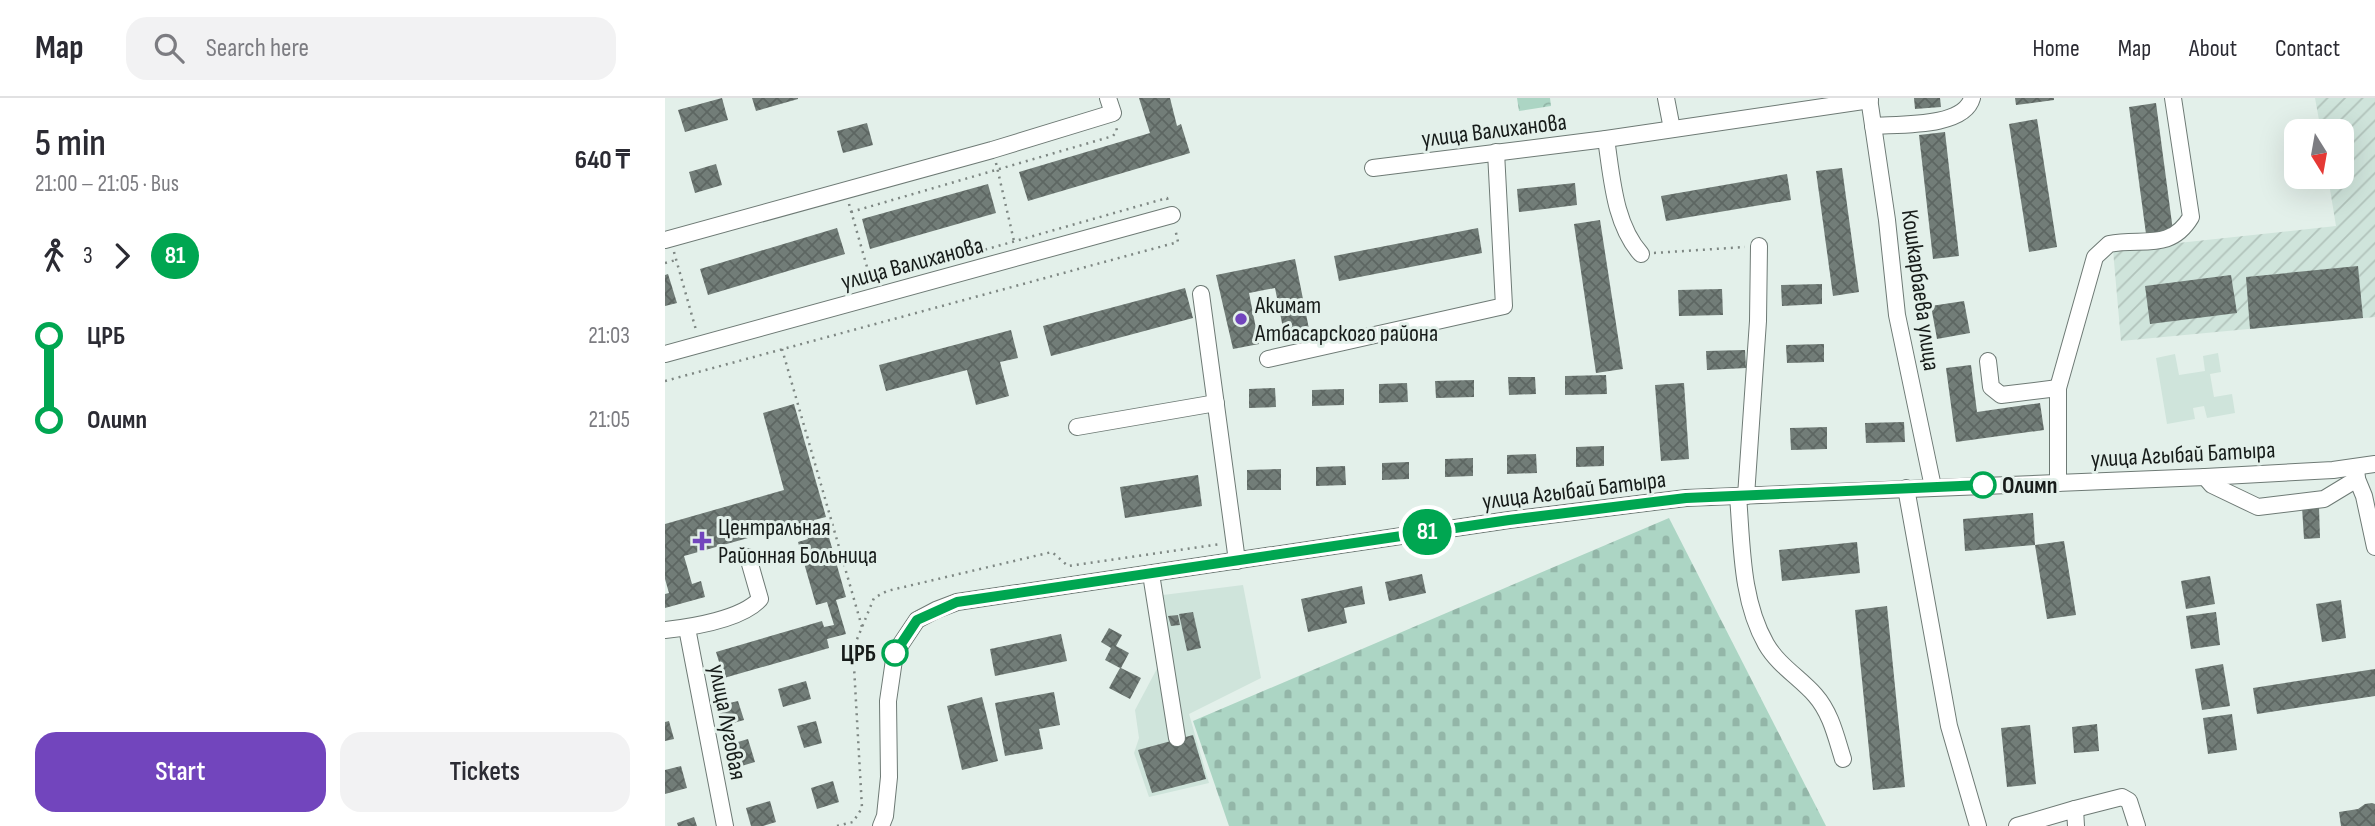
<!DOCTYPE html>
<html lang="en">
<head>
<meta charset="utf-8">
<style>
  :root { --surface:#fff; --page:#f2f2f3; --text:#2b2b33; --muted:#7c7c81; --line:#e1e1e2; --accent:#7245bd }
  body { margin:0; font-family:"Sofia Sans Condensed",sans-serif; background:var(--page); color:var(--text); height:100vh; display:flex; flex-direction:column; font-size:26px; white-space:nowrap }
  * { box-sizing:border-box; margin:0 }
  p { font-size:23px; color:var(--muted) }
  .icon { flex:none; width:38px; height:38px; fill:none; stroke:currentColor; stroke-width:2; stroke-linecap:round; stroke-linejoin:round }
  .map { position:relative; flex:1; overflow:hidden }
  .details { display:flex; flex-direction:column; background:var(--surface); width:665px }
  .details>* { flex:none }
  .badge { padding:0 14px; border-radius:23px; font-size:24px; line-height:46px }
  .needle { width:46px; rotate:169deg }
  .buttons { position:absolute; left:1619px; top:21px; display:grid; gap:14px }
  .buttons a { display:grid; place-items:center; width:70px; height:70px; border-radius:14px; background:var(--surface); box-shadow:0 7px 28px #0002; font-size:35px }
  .map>.badge { position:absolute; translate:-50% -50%; box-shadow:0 0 0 4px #fff }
  .legs { display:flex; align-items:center; gap:10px; height:77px; padding:0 35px; font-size:23px }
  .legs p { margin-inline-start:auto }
  .headline { display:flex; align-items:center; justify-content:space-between; height:119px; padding:0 35px }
  h1 { font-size:38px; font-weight:600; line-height:52px }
  .button { display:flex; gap:14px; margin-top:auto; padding:14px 35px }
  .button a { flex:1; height:80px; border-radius:21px; background:var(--accent); color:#fff; font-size:28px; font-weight:600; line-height:80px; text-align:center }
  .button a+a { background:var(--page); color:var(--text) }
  ul { padding:0 35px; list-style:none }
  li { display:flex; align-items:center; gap:24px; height:84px; font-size:26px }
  li i { display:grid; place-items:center; width:10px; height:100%; margin:0 9px; background:currentColor }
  li i::after { content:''; width:18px; height:18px; margin:-9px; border:5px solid; border-radius:50%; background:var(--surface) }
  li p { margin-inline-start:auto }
  li:first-child i { background:linear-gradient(#0000 50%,currentColor 0) }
  li:last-child i { background:linear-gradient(currentColor 50%,#0000 0) }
  header { display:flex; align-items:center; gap:42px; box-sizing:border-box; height:98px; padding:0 35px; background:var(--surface); border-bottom:2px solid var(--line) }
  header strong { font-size:33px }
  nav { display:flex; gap:38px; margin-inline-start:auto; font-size:24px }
  .search { width:490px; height:63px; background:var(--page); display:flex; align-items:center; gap:18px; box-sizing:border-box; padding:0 24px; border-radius:21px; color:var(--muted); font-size:26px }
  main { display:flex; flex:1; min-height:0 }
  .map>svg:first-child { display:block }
</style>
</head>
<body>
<header>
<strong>Map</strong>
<div class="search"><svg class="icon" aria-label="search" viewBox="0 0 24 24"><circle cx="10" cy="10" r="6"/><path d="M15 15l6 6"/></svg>Search here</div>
<nav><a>Home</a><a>Map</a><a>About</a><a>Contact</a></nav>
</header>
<main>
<section class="details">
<div class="headline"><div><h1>5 min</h1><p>21:00 – 21:05 · Bus</p></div><b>640 ₸</b></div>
<div class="legs"><svg class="icon" aria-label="walk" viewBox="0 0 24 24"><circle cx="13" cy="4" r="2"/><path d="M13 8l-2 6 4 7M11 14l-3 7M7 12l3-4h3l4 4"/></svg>3<svg class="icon" aria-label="forward" viewBox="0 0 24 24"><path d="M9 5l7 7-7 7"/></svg><b class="badge" style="background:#00a651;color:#fff">81</b></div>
<ul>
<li><i style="color:#00a651"></i><b>ЦРБ</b><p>21:03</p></li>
<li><i style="color:#00a651"></i><b>Олимп</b><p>21:05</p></li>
</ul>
<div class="button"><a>Start</a><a>Tickets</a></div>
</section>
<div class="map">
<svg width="1710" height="728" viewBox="0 0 1710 728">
  <defs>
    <pattern id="industrial-furrows" width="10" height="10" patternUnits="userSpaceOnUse" patternTransform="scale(1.75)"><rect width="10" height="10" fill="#cfe4db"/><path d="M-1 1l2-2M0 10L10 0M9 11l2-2" fill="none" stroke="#b1c3bb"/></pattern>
    <pattern id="forest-crowns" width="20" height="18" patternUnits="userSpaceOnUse" patternTransform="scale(1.75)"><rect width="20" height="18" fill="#acd5c4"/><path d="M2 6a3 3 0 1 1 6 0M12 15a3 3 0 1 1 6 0" fill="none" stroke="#93b6a8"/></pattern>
    <pattern id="cemetery-stones" width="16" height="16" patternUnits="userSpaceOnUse" patternTransform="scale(1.75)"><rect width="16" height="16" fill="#acd5c4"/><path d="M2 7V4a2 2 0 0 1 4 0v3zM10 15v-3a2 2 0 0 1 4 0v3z" fill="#93b6a8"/></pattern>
    <pattern id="building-cross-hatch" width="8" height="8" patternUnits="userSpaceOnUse" patternTransform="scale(1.75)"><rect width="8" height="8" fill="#727d78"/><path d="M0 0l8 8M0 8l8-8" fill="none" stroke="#5d6662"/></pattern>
  </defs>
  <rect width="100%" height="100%" fill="#e3f0ea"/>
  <g fill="#cfe4db">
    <polygon points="1553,255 1556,274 1545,276 1549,299 1567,296 1570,315 1542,320 1539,308 1528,310 1530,321 1502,326 1491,260 1510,256 1514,277 1540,273 1538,258"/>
    <polygon points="578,487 596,580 524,616 544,685 484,699 469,655 474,640 470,612 495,565 482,499"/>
  </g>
  <polygon fill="url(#industrial-furrows)" points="1650,0 1710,0 1710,219 1456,243 1448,152 1671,128 1663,79 1676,79 1676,33 1656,33"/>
  <polygon fill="url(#forest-crowns)" points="852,0 885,0 886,8 854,13"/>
  <polygon fill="url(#cemetery-stones)" points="1004,420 1161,728 564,728 528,623"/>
  <g fill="url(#building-cross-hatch)">
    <polygon points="57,0 63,22 20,34 13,12"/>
    <polygon points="87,0 133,0 133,1 91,13"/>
    <polygon points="474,0 505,0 512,28 516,26 525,55 363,103 354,74 485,35"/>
    <polygon points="1249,0 1275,0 1276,9 1250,11"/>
    <polygon points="1350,0 1389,0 1389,2 1351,7"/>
    <polygon points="1491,5 1508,133 1481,136 1464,9"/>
    <polygon points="1372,21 1392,149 1364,154 1344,26"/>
    <polygon points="202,25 208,47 178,55 172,33"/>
    <polygon points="1280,34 1294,158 1268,161 1254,37"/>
    <polygon points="51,66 57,87 30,95 24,74"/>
    <polygon points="1177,70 1194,194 1168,198 1151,73"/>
    <polygon points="1122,76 1126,102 1001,123 996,98"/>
    <polygon points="910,85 912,107 854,114 852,91"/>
    <polygon points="323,86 331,115 205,151 197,121"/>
    <polygon points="935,122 958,271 931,275 909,126"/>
    <polygon points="172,130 180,156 43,197 35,171"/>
    <polygon points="813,130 817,155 674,183 669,158"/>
    <polygon points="630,161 646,241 621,245 610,190 584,195 594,246 568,251 551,177"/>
    <polygon points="1693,168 1698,220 1585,231 1581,179"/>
    <polygon points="3,176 12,205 0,208 0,177"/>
    <polygon points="1566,177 1572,215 1485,226 1480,188"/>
    <polygon points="1157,186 1157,206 1117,208 1116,187"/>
    <polygon points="520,190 528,220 386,258 378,228"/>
    <polygon points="1057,191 1058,217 1014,218 1013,192"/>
    <polygon points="1299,203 1305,235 1272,241 1266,208"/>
    <polygon points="346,232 353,260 335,264 344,298 311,307 302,272 221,293 214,267"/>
    <polygon points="1159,246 1159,264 1122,265 1121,247"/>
    <polygon points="1080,252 1081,270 1042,272 1041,253"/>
    <polygon points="1306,267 1312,314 1375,305 1379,332 1291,344 1281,270"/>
    <polygon points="941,277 942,296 900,297 900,278"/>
    <polygon points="843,279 870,279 871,296 844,297"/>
    <polygon points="809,282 809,299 771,300 770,283"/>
    <polygon points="742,285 743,304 714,305 714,286"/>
    <polygon points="1019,285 1024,361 996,363 990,287"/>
    <polygon points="610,290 611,309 584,310 584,291"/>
    <polygon points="679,291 679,307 647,308 647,292"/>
    <polygon points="129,306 161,419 149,422 154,439 163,436 181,499 171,502 181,536 162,541 164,550 59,580 51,554 157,523 159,529 169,527 162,504 151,507 133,444 143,441 138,426 129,429 129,427 19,458 27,486 36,483 40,499 0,510 0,496 4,495 0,481 0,426 119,392 98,315"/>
    <polygon points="1239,324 1240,344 1201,345 1200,325"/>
    <polygon points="1162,329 1162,351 1126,352 1125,330"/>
    <polygon points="939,348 939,368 911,369 911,349"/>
    <polygon points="871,356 872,375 842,376 842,357"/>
    <polygon points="808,360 808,378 780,379 780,361"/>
    <polygon points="744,364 744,381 717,382 717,365"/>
    <polygon points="680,368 681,387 651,388 651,369"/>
    <polygon points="616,371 616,392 582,392 582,372"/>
    <polygon points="533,377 537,408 460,420 455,389"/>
    <polygon points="1637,409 1654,409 1655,440 1639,441"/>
    <polygon points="1368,415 1370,447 1300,453 1298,421"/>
    <polygon points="1399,443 1411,517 1382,521 1370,447"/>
    <polygon points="1192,444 1195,475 1117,483 1114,452"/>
    <polygon points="757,476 761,495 724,503 720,484"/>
    <polygon points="1545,478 1550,506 1521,511 1516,483"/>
    <polygon points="697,488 700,506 679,510 682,525 643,534 636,501"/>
    <polygon points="1676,502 1681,540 1657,544 1651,506"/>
    <polygon points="1222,508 1240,689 1208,692 1190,512"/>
    <polygon points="528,514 536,550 522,553 514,516"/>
    <polygon points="1551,514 1555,547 1526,551 1521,518"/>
    <polygon points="513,517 515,527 506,528 503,518"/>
    <polygon points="444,530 457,537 451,548 464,555 456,570 476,580 465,601 444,590 455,570 440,562 446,550 436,544"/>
    <polygon points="396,536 402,563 330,578 325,551"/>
    <polygon points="1558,566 1565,608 1537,612 1530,571"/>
    <polygon points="1710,571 1710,598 1592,616 1588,590"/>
    <polygon points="141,583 146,601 118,609 113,591"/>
    <polygon points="389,594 395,627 374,631 378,651 340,658 330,605"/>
    <polygon points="317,599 333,663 297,672 282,608"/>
    <polygon points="73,603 79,622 58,628 52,608"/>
    <polygon points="1567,616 1572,652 1543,656 1538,620"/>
    <polygon points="4,623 9,641 0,643 0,624"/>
    <polygon points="151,623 157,645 139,650 132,628"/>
    <polygon points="1432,626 1434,653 1409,655 1407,629"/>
    <polygon points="1365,627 1371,686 1342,689 1336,630"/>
    <polygon points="528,637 541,681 487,695 473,652"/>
    <polygon points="83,641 90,664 73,669 66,646"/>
    <polygon points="16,668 22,690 0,696 0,672"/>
    <polygon points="168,683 174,704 152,711 146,690"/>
    <polygon points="105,703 111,724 98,728 86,728 81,710"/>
    <polygon points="1707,705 1710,706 1710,728 1676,728 1674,714 1693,711 1700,706"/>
    <polygon points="29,719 32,728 13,728 12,725"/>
  </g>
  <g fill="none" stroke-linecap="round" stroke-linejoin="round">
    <g stroke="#6e7a75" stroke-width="18">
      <g id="minor">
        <polyline points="1001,0 1007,31"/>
        <polyline points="1204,0 1222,122 1232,217 1268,389"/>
        <path d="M1208,28C1233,26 1299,30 1307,0"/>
        <path d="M941,41C947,79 949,126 976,156"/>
        <polyline points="708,70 941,41 1205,2"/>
        <polyline points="0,142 327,52 448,15 443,0"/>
        <polyline points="536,196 572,463"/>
        <polyline points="0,256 507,117"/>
        <polyline points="603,261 839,208 831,54"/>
        <polyline points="1323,263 1326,289 1336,297 1393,290"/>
        <polyline points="412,329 551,305"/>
        <polyline points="1540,379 1547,387 1593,409 1659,401 1692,381 1691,369"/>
        <polyline points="1692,381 1699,398 1710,449"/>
        <path d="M1393,385V290L1430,159L1444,146C1477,139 1505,154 1526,119L1508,0"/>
        <polyline points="1241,390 1284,628 1313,728"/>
        <path d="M1073,398C1077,447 1076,502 1101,546C1113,567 1135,580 1150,597C1166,615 1171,639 1178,661"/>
        <polyline points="1081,398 1093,223 1094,148"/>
        <polyline points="486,476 512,640"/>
        <polyline points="22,530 60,728"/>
        <path d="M0,532C27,529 77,521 95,501L83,459"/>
        <polyline points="1410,711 1457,699 1464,703 1472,728"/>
        <polyline points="216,728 220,718 224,679 223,603 230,555 252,522 271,512 292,504 844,422 1021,400 1540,379 1668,372 1710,366"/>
        <polyline points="1352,728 1410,711 1411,728"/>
      </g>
    </g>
    <g stroke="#7e8783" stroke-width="2.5" stroke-dasharray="2 5" stroke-linecap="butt">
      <polyline points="331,65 349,143"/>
      <polyline points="184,106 206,183"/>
      <polyline points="186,114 448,38 452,33 451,29"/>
      <polyline points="9,154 31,232"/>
      <polyline points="989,155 1080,149"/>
      <polyline points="0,165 11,162"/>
      <polyline points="273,165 502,100 503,103"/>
      <polyline points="117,251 197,529"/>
      <polyline points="0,283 513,144 510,130"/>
      <polyline points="172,728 188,724 197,710 188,551 209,500 222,493 387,454 403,468 556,446"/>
    </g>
    <use href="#minor" stroke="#fff" stroke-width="16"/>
  </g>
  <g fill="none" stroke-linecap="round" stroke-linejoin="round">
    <g stroke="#fff" stroke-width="16">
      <polyline id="line-1" points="230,555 252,522 292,504 844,422 1021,400 1318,387"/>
    </g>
    <use href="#line-1" stroke="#00a651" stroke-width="10"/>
  </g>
  <g fill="#7245bd" stroke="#e3f0ea" stroke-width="2.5">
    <circle cx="576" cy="221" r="7"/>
    <path d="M33.5 432.5h7v7h7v7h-7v7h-7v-7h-7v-7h7z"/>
  </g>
  <g fill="#fff" stroke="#00a651" stroke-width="3.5">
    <circle cx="1318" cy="387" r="12"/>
    <circle cx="230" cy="555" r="12"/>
  </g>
  <g text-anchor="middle" stroke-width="6" stroke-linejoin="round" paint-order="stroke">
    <g font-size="24" fill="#171c1a" stroke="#e3f0ea">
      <text transform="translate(829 32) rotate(-7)" y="8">улица Валиханова</text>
      <text transform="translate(247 165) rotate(-15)" y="8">улица Валиханова</text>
      <text transform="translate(1256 192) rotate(82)" y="8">Кошкарбаева улица</text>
      <text transform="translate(1518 356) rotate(-3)" y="8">улица Агыбай Батыра</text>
      <text transform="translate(909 392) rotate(-7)" y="8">улица Агыбай Батыра</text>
      <text transform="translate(63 624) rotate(79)" y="8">улица Луговая</text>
    </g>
    <g font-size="24" fill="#171c1a" stroke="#e3f0ea" text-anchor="start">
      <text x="590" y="215">Акимат<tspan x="590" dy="28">Атбасарского района</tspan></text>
      <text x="53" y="437">Центральная<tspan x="53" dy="28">Районная Больница</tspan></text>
    </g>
    <g font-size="24" font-weight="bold" fill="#171c1a" stroke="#e3f0ea" text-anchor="start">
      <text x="1337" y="395">Олимп</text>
      <text x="211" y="563" text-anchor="end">ЦРБ</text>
    </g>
  </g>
</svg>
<div class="buttons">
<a><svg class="needle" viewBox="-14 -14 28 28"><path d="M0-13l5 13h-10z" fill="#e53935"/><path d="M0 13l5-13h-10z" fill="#7c7c81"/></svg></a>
</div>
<b class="badge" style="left:762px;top:434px;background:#00a651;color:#fff">81</b>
</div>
</main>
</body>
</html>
